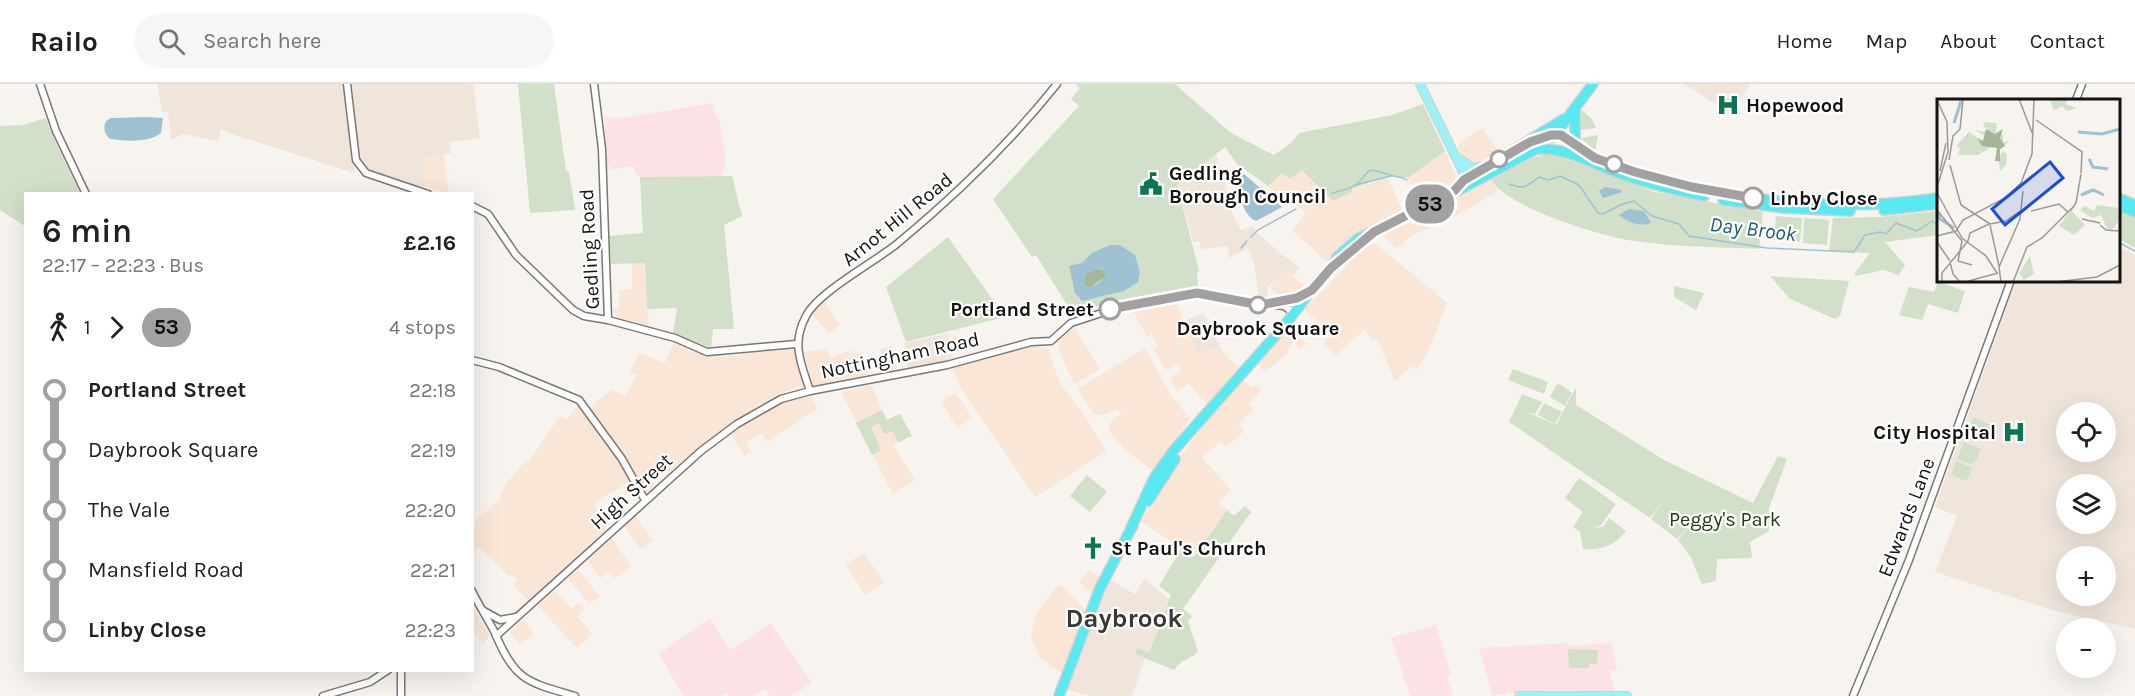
<!DOCTYPE html>
<html lang="en">
<head>
<meta charset="utf-8">
<style>
  :root { --surface:#fff; --page:#f6f6f6; --text:#202124; --muted:#757577; --line:#e0e0e0 }
  body { margin:0; font-family:Karla,sans-serif; background:var(--page); color:var(--text); height:100vh; display:flex; flex-direction:column; font-size:22px; white-space:nowrap }
  * { box-sizing:border-box; margin:0 }
  p { font-size:20px; color:var(--muted) }
  .icon { flex:none; width:33px; height:33px; fill:none; stroke:currentColor; stroke-width:2; stroke-linecap:round; stroke-linejoin:round }
  .map { position:relative; flex:1; overflow:hidden }
  .side { position:absolute; left:24px; top:108px; width:450px; height:480px; display:flex; flex-direction:column; background:var(--surface); border-radius:0px; box-shadow:0 6px 24px #0002 }
  .side>* { flex:none }
  .badge { padding:0 12px; border-radius:20px; font-size:21px; line-height:39px }
  .controls { position:absolute; left:2056px; top:318px; display:grid; gap:12px }
  .controls a { display:grid; place-items:center; width:60px; height:60px; border-radius:50%; background:var(--surface); box-shadow:0 6px 24px #0002; font-size:30px }
  .map>.badge { position:absolute; translate:-50% -50%; box-shadow:0 0 0 3px #fff }
  .legs { display:flex; align-items:center; gap:9px; height:66px; padding:0 18px; font-size:20px }
  .legs p { margin-inline-start:auto }
  .headline { display:flex; align-items:center; justify-content:space-between; height:102px; padding:0 18px }
  h1 { font-size:33px; font-weight:600; line-height:45px }
  ul { padding:0 18px; list-style:none }
  li { display:flex; align-items:center; gap:21px; height:60px; font-size:22px }
  li i { display:grid; place-items:center; width:9px; height:100%; margin:0 8px; background:currentColor }
  li i::after { content:''; width:15px; height:15px; margin:-8px; border:4px solid; border-radius:50%; background:var(--surface) }
  li p { margin-inline-start:auto }
  li:first-child i { background:linear-gradient(#0000 50%,currentColor 0) }
  li:last-child i { background:linear-gradient(currentColor 50%,#0000 0) }
  header { display:flex; align-items:center; gap:36px; box-sizing:border-box; height:84px; padding:0 30px; background:var(--surface); border-bottom:2px solid var(--line) }
  header strong { font-size:28px }
  nav { display:flex; gap:33px; margin-inline-start:auto; font-size:21px }
  .search { width:420px; height:54px; background:var(--page); display:flex; align-items:center; gap:15px; box-sizing:border-box; padding:0 21px; border-radius:33px; color:var(--muted); font-size:22px }
  .map>svg:first-child { display:block }
</style>
</head>
<body>
<header>
<strong>Railo</strong>
<div class="search"><svg class="icon" aria-label="search" viewBox="0 0 24 24"><circle cx="10" cy="10" r="6"/><path d="M15 15l6 6"/></svg>Search here</div>
<nav><a>Home</a><a>Map</a><a>About</a><a>Contact</a></nav>
</header>
<div class="map">
<svg width="2135" height="612" viewBox="0 0 2135 612">
  <rect width="100%" height="100%" fill="#f7f3ef"/>
  <g fill="#f9e6d6">
    <polygon points="1482,44 1499,68 1474,80 1461,70 1457,62"/>
    <polygon points="1445,67 1457,94 1454,99 1421,117 1408,94"/>
    <polygon points="444,70 449,108 446,109 426,103 423,73"/>
    <polygon points="1302,86 1352,108 1351,105 1388,94 1402,126 1355,151 1328,179 1292,146 1306,129 1288,114 1285,117 1268,102 1282,88"/>
    <polygon points="1490,94 1498,107 1444,139 1413,150 1397,164 1383,152"/>
    <polygon points="1369,159 1376,160 1447,219 1426,272 1417,285 1412,282 1395,297 1378,256 1372,257 1365,245 1336,271 1324,259 1331,252 1305,225"/>
    <polygon points="632,179 644,179 649,243 618,234 612,225 619,225 619,206 632,205"/>
    <polygon points="1287,187 1305,202 1297,209 1282,215 1269,203"/>
    <polygon points="824,217 840,241 829,249 812,230"/>
    <polygon points="1176,217 1197,269 1201,267 1203,270 1220,262 1224,270 1238,283 1207,321 1188,299 1177,308 1170,294 1182,287 1179,280 1166,286 1154,266 1158,263 1152,251 1147,253 1131,223 1155,219 1158,224"/>
    <polygon points="1289,242 1306,260 1300,265 1294,257 1287,267 1288,269 1265,288 1256,278"/>
    <polygon points="1074,243 1100,285 1074,300 1060,269 1058,258"/>
    <polygon points="948,249 953,275 946,277 941,251"/>
    <polygon points="673,258 698,270 717,273 734,272 789,263 792,264 803,301 775,312 755,324 700,362 668,390 662,380 647,389 655,402 648,408 644,407 636,394 594,419 607,445 528,517 514,501 518,497 512,490 509,492 478,463 473,469 473,438 501,415 499,413 506,400 526,376 528,378 560,332 566,336 581,318 588,326 611,305 625,312 637,291 630,288 639,269 665,279"/>
    <polygon points="1033,261 1049,266 1059,298 1083,329 1106,367 1035,413 960,303 952,284"/>
    <polygon points="892,262 897,286 885,288 880,265"/>
    <polygon points="1145,264 1169,308 1190,335 1155,384 1150,385 1125,365 1109,347 1109,340 1122,329 1118,325 1103,331 1093,329 1078,305"/>
    <polygon points="828,265 830,274 852,266 854,270 862,268 867,291 816,301 812,299 804,268"/>
    <polygon points="1241,294 1252,304 1255,301 1261,306 1249,321 1254,325 1238,340 1244,347 1226,363 1221,357 1202,374 1231,406 1218,419 1227,426 1194,473 1141,437 1156,410 1189,361"/>
    <polygon points="871,301 887,336 900,330 912,352 893,361 915,396 893,410 841,308"/>
    <polygon points="956,309 972,334 957,344 941,318"/>
    <polygon points="803,312 811,313 818,325 767,358 762,349 746,358 751,367 744,371 730,348 774,322"/>
    <polygon points="635,432 653,456 641,465 624,442"/>
    <polygon points="611,453 631,482 614,494 609,488 601,494 587,476"/>
    <polygon points="864,469 884,498 865,511 846,480"/>
    <polygon points="578,485 600,513 589,520 568,494"/>
    <polygon points="1089,486 1099,494 1093,510 1079,498"/>
    <polygon points="1059,500 1087,527 1063,590 1039,573 1031,552 1036,530"/>
    <polygon points="555,507 571,525 578,519 584,526 577,532 592,550 577,564 538,522"/>
    <polygon points="472,523 490,551 483,560 473,547"/>
    <polygon points="523,536 534,549 520,561 510,549"/>
  </g>
  <g fill="#efe5db" fill-rule="evenodd">
    <polygon points="157,0 343,0 356,84 354,89 220,46 219,57 183,50 171,56 168,28 162,28"/>
    <polygon points="351,0 473,0 480,54 450,58 451,69 423,73 426,103 416,102 365,84 360,77"/>
    <polygon points="1684,0 1750,0 1732,30"/>
    <polygon points="1216,70 1234,134 1241,146 1253,142 1258,150 1299,184 1293,191 1287,187 1267,203 1268,214 1259,214 1254,179 1249,165 1247,164 1230,174 1227,162 1201,165 1199,157 1193,158 1177,101"/>
    <path d="M2119,163L2135,171V545L2052,526L1935,488L1957,432L1935,423L2016,197L2118,196ZM2067,328H2106V368H2067ZM2067,400H2106V440H2067ZM2067,472H2106V512H2067Z"/>
    <polygon points="1203,229 1220,262 1202,270 1201,267 1197,269 1184,237"/>
    <polygon points="941,251 946,277 907,284 904,259"/>
    <polygon points="1144,495 1169,515 1149,569 1138,564 1135,570 1145,574 1132,612 1092,612 1067,606 1110,496 1135,510"/>
  </g>
  <g fill="#fde2e5">
    <polygon points="712,19 716,34 719,34 726,77 721,92 640,93 635,89 633,82 611,86 610,82 607,82 605,32 615,35"/>
    <polygon points="710,534 730,566 771,539 812,599 791,612 770,612 764,605 752,612 729,612 726,608 721,612 683,612 659,570"/>
    <polygon points="1436,541 1451,590 1447,592 1453,612 1410,612 1391,554"/>
    <polygon points="1568,559 1568,562 1611,559 1617,586 1610,587 1614,607 1548,606 1492,611 1479,564"/>
  </g>
  <g fill="#d2e0c9">
    <polygon points="518,0 554,0 566,87 569,88 575,126 530,129"/>
    <path d="M1076,0H1175L1231,49L1274,71L1291,59L1299,49L1392,31L1423,20L1445,67L1408,94C1391,88 1369,99 1352,105V108L1333,117L1302,86L1290,95L1282,89L1268,102L1237,80L1225,63L1177,101L1199,187L1197,188L1198,203L1118,216L1072,229L1036,171L1032,173L993,115L1079,22L1071,15L1080,4Z"/>
    <polygon points="1582,26 1592,35 1596,44 1579,46"/>
    <polygon points="46,34 55,57 80,109 26,110 25,142 0,126 0,42 23,41"/>
    <polygon points="1598,51 1595,68 1581,54"/>
    <path d="M1550,69L1655,108L1763,128L1759,165C1718,163 1675,163 1634,157C1600,152 1509,124 1491,96L1532,74Z"/>
    <polygon points="732,92 742,132 724,141 734,245 713,245 711,264 673,249 677,224 647,225 645,179 611,180 609,152 643,149 640,93"/>
    <polygon points="1938,127 1938,151 1885,158 1905,181 1899,191 1883,186 1856,192 1854,190 1870,169 1829,167 1833,134 1879,133"/>
    <polygon points="2119,127 2135,134 2135,164 2119,155"/>
    <polygon points="1776,132 1802,134 1800,158 1774,156"/>
    <polygon points="1804,134 1829,136 1827,161 1803,159"/>
    <polygon points="948,153 1005,233 906,258 886,203"/>
    <polygon points="1770,192 1849,197 1840,232 1835,235 1790,215"/>
    <polygon points="1938,198 1965,207 1958,229 1928,220 1922,236 1899,231 1909,203 1934,208"/>
    <polygon points="1674,202 1704,209 1696,226 1674,213"/>
    <polygon points="1513,285 1548,298 1544,310 1508,296"/>
    <polygon points="1560,300 1572,309 1565,322 1550,313 1556,301"/>
    <polygon points="1576,303 1576,321 1664,376 1753,419 1778,372 1787,375 1769,424 1769,447 1750,458 1752,474 1717,475 1716,497 1702,500 1690,472 1678,456 1694,438 1677,455 1651,435 1665,414 1650,434 1509,338 1522,310 1542,318 1535,330 1527,328 1556,341"/>
    <polygon points="1544,319 1562,328 1555,340 1538,331"/>
    <polygon points="882,326 887,336 900,330 912,352 898,358 893,347 884,350 879,339 871,343 881,366 872,371 856,339"/>
    <polygon points="1973,333 1991,341 1985,354 1968,346"/>
    <polygon points="1964,358 1981,365 1976,377 1971,380 1957,375"/>
    <polygon points="1956,377 1972,384 1967,397 1951,391"/>
    <polygon points="1087,391 1107,408 1090,428 1070,412"/>
    <path d="M1579,394L1616,420L1601,441L1594,444L1603,443L1609,434L1626,447C1614,462 1603,466 1583,465L1580,448L1573,443L1583,428L1565,414Z"/>
    <path d="M1245,422L1251,428L1183,525L1192,532L1188,537L1198,568C1191,575 1180,576 1174,586L1135,570L1138,564L1149,569L1171,511L1159,502L1182,464L1194,473L1227,426L1234,432Z"/>
    <polygon points="1568,565 1598,566 1597,580 1589,580 1589,584 1569,584"/>
  </g>
  <polygon fill="#a5b699" points="1097,184 1105,187 1105,194 1097,198 1091,204 1087,203 1084,200 1085,191"/>
  <g fill="#9fc2d2" fill-rule="evenodd">
    <path d="M146,33L163,34L161,49C149,59 124,57 110,55C104,50 103,44 106,37L111,34Z"/>
    <path d="M1244,90L1282,123L1256,137C1242,131 1239,107 1235,94Z"/>
    <polygon points="1605,103 1621,106 1622,108 1603,114 1599,107"/>
    <path d="M1629,125L1644,127L1651,139C1642,143 1628,139 1619,131Z"/>
    <path d="M1110,161H1120L1135,171L1140,188L1138,198L1124,207L1082,217L1075,209L1069,182L1082,179L1092,169ZM1099,184L1105,187V194L1091,204L1084,200L1085,191Z"/>
  </g>
  <g fill="none" stroke-linecap="round" stroke-linejoin="round">
    <g stroke="#9fc2d2" stroke-width="1.5">
      <path d="M1509,100C1525,106 1526,103 1539,93L1549,96L1560,92L1579,101L1598,129L1603,130L1620,121L1634,117L1652,132L1679,140L1689,152L1767,164L1854,168L1865,151L1880,148L1886,150L1896,139L1917,147L1932,137L1938,141"/>
      <polyline points="1355,101 1391,92"/>
      <path d="M1332,109C1338,107 1349,106 1355,101C1374,88 1359,81 1390,91C1397,94 1400,91 1407,96"/>
      <polyline points="1251,153 1258,146 1296,125"/>
      <polyline points="2118,158 2135,167"/>
      <polyline points="1241,164 1247,157"/>
    </g>
    <g stroke="#7b7774" stroke-width="9">
      <g id="minor">
        <polyline points="40,0 56,47 86,110"/>
        <polyline points="347,0 356,76 366,89 428,110"/>
        <polyline points="594,0 602,65 608,236 675,254 707,268 796,260"/>
        <polyline points="2076,16 2082,0"/>
        <polyline points="472,122 488,130 516,171 573,226 584,232 608,236"/>
        <polyline points="1276,221 1284,222 1294,229"/>
        <polyline points="472,276 499,283 579,316 622,375 645,416"/>
        <path d="M810,307C801,279 791,260 806,232C818,208 875,178 898,159C957,110 1010,59 1057,0"/>
        <path d="M472,507C479,522 488,535 495,549C515,597 527,598 575,612"/>
        <polyline points="484,527 500,536 516,533"/>
        <polyline points="496,552 701,367 737,340 781,315 810,307 947,281 1031,258 1051,257 1071,239 1126,221 1202,209 1265,221 1289,216 1307,208"/>
        <polyline points="323,612 370,598 388,586"/>
        <polyline points="401,612 401,586"/>
        <polyline points="1853,612 1909,476 2011,196"/>
      </g>
    </g>
    <g stroke="#d0d0d0" stroke-width="10">
      <g id="major">
        <polyline points="1420,0 1468,98"/>
        <polyline points="1461,76 1472,84 1484,82"/>
        <polyline points="1519,612 1627,612"/>
      </g>
    </g>
    <g stroke="#d0d0d0" stroke-width="12">
      <g id="highway">
        <polyline points="1575,27 1575,63"/>
        <polyline points="1553,53 1593,0"/>
        <path d="M1530,58C1539,55 1548,50 1557,51C1570,52 1581,66 1592,72C1607,80 1627,86 1643,90C1740,118 1839,129 1938,114"/>
        <path d="M1535,65C1566,63 1590,79 1619,89C1646,99 1675,106 1704,112"/>
        <polyline points="1454,107 1464,96 1564,35"/>
        <polyline points="2118,114 2135,121"/>
        <polyline points="1723,116 1784,124 1850,127"/>
        <polyline points="2118,121 2135,128"/>
        <polyline points="1884,126 1938,120"/>
        <polyline points="1333,181 1337,173 1359,154 1459,106 1540,63"/>
        <polyline points="1148,417 1175,375"/>
        <polyline points="1131,444 1154,394 1174,366 1284,242 1319,196 1374,148"/>
        <polyline points="1059,612 1100,504 1133,441"/>
      </g>
    </g>
    <use href="#minor" stroke="#fff" stroke-width="6"/>
    <use href="#major" stroke="#9bf2f7" stroke-width="8"/>
    <use href="#highway" stroke="#59e9f1" stroke-width="9"/>
  </g>
  <g fill="none" stroke-linecap="round" stroke-linejoin="round">
    <g stroke="#fff" stroke-width="14">
      <polyline id="line-1" points="1110,225 1197,209 1260,221 1297,214 1312,206 1331,184 1374,148 1454,107 1464,96 1530,58 1551,51 1561,51 1595,74 1635,88 1692,103 1753,114"/>
    </g>
    <use href="#line-1" stroke="#a2a0a0" stroke-width="9"/>
  </g>
  <defs>
    <g id="hospital-bare" transform="scale(1.8)"><path d="M-5-5h3v3.5h4V-5h3V5h-3V1.5h-4V5h-3Z" fill="#097650" stroke="#fff" stroke-width="2.5" paint-order="stroke"/></g>
    <g id="civic-bare" transform="scale(1.8)"><path d="M-.6-6.5H3V-4.5H.6V-3L4-1V1h2V6H-6V1h2V-1L-.6-3ZM-1.2 2.5V6h2.4V2.5Z" fill="#097650" stroke="#fff" stroke-width="2.5" paint-order="stroke"/></g>
    <g id="church-bare" transform="scale(1.8)"><path d="M-1.2-6h2.4v3.5h3.3v2.4h-3.3V6h-2.4V-.1h-3.3v-2.4h3.3Z" fill="#097650" stroke="#fff" stroke-width="2.5" paint-order="stroke"/></g>
  </defs>
  <g fill-rule="evenodd">
    <use href="#hospital-bare" x="1728" y="21"/>
    <use href="#civic-bare" x="1151" y="100"/>
    <use href="#hospital-bare" x="2014" y="348"/>
    <use href="#church-bare" x="1093" y="464"/>
  </g>
  <g fill="#fff" stroke="#a2a0a0" stroke-width="3">
    <circle cx="1499" cy="75" r="8"/>
    <circle cx="1614" cy="80" r="8"/>
    <circle cx="1753" cy="114" r="10"/>
    <circle cx="1258" cy="221" r="8"/>
    <circle cx="1110" cy="225" r="10"/>
  </g>
  <g text-anchor="middle" stroke-width="4.5" stroke-linejoin="round" paint-order="stroke">
    <g font-size="20" font-weight="bold" fill="#151312" stroke="#fff" text-anchor="start">
      <text x="1746" y="28">Hopewood</text>
      <text x="1169" y="96">Gedling<tspan x="1169" dy="23">Borough Council</tspan></text>
      <text x="1996" y="355" text-anchor="end">City Hospital</text>
      <text x="1111" y="471">St Paul's Church</text>
    </g>
    <g font-size="20" font-weight="bold" fill="#151312" stroke="#fff" text-anchor="start">
      <text x="1770" y="121">Linby Close</text>
      <text x="1094" y="232" text-anchor="end">Portland Street</text>
      <text x="1258" y="251" text-anchor="middle">Daybrook Square</text>
    </g>
    <g font-size="20" fill="#151312" stroke="#fff">
      <text transform="translate(897 135) rotate(-39)" y="7">Arnot Hill Road</text>
      <text transform="translate(589 165) rotate(-93)" y="7">Gedling Road</text>
      <text transform="translate(900 271) rotate(-12)" y="7">Nottingham Road</text>
      <text transform="translate(631 407) rotate(-42)" y="7">High Street</text>
      <text transform="translate(1906 433) rotate(-69)" y="7">Edwards Lane</text>
    </g>
    <g font-size="20" fill="#263c10" stroke="#fff">
      <text x="1725" y="442">Peggy's Park</text>
    </g>
    <g font-size="21" font-style="italic" fill="#1b5c73" stroke="#fff">
      <text transform="translate(1753 145) rotate(7)" y="7">Day Brook</text>
    </g>
    <g font-size="26" font-weight="bold" fill="#3a3734" stroke="#fff">
      <text x="1124" y="543">Daybrook</text>
    </g>
  </g>
  <g transform="translate(1937 15)">
    <rect width="183" height="183" fill="#f7f3ef"/>
    <path d="M113,0H131L128,5L140,9L130,12L125,7L117,12ZM48,23L60,24L59,34L66,36V43L73,42L63,50V57L66,52L70,55L69,66L63,72L62,63L58,62L61,50L56,47L41,56H21L23,49L19,47L32,33L45,42L48,37L38,31L58,35L46,27ZM160,106L181,109L182,121L177,129L171,131L164,116L155,119L143,111L148,107L157,112ZM134,111L148,126L137,136L122,127ZM93,157L97,175L87,181L82,174Z" fill="#d2e0c9"/>
    <path d="M49,30L58,35L66,30L63,39L68,47L63,50V62H58L60,49L45,47L40,39L46,42Z" fill="#a5b699"/>
    <path fill="none" stroke="#9fc2d2" stroke-width="3" d="M17,24L24,2M141,33L165,35L183,30M152,60L156,68L171,70M144,96L156,91L167,96M0,112L3,120L17,129"/>
    <path fill="none" stroke="#9d9997" stroke-width="1.5" d="M82,0L96,36M0,1L10,23L11,53L0,88M99,21L145,53L144,74M12,61L16,37L23,30L26,0M13,66L24,106L53,125M3,72L9,44M84,84L95,55L97,0M0,94L25,139L49,157L60,174M0,111L25,142L21,162L35,166M134,111L139,104L144,75M94,112L122,105L131,113M145,120L163,124M53,125L69,122L83,112M53,126L62,167M163,126L169,131L183,132M0,137L19,132L26,121L68,99L84,84M0,143L13,162M13,163L16,175L23,183M5,183V174L31,142L33,134L52,125M28,183L61,174M64,183L62,168L83,120L86,92M76,183L90,148L105,139L135,109M119,183L160,178L183,166"/>
    <path fill="#1d4ed8" fill-opacity="0.15" stroke="#1d4ed8" stroke-width="3" d="M113,63L126,79L68,126L55,110Z"/>
    <rect width="183" height="183" fill="none" stroke="#151312" stroke-width="3"/>
  </g>
</svg>
<div class="controls">
<a><svg class="icon" aria-label="locate" viewBox="0 0 24 24"><circle cx="12" cy="12" r="6"/><path d="M12 2v4M12 18v4M2 12h4M18 12h4"/></svg></a>
<a><svg class="icon" aria-label="layers" viewBox="0 0 24 24"><path d="M12 4l9 5-9 5-9-5zM3 14l9 5 9-5"/></svg></a>
<a>+</a>
<a>−</a>
</div>
<b class="badge" style="left:1430px;top:120px;background:#a2a0a0;color:#111">53</b>
<section class="side">
<div class="headline"><div><h1>6 min</h1><p>22:17 – 22:23 · Bus</p></div><b>£2.16</b></div>
<div class="legs"><svg class="icon" aria-label="walk" viewBox="0 0 24 24"><circle cx="13" cy="4" r="2"/><path d="M13 8l-2 6 4 7M11 14l-3 7M7 12l3-4h3l4 4"/></svg>1<svg class="icon" aria-label="forward" viewBox="0 0 24 24"><path d="M9 5l7 7-7 7"/></svg><b class="badge" style="background:#a2a0a0;color:#111">53</b><p>4 stops</p></div>
<ul>
<li><i style="color:#a2a0a0"></i><b>Portland Street</b><p>22:18</p></li>
<li><i style="color:#a2a0a0"></i><span>Daybrook Square</span><p>22:19</p></li>
<li><i style="color:#a2a0a0"></i><span>The Vale</span><p>22:20</p></li>
<li><i style="color:#a2a0a0"></i><span>Mansfield Road</span><p>22:21</p></li>
<li><i style="color:#a2a0a0"></i><b>Linby Close</b><p>22:23</p></li>
</ul>
</section>
</div>
</body>
</html>
